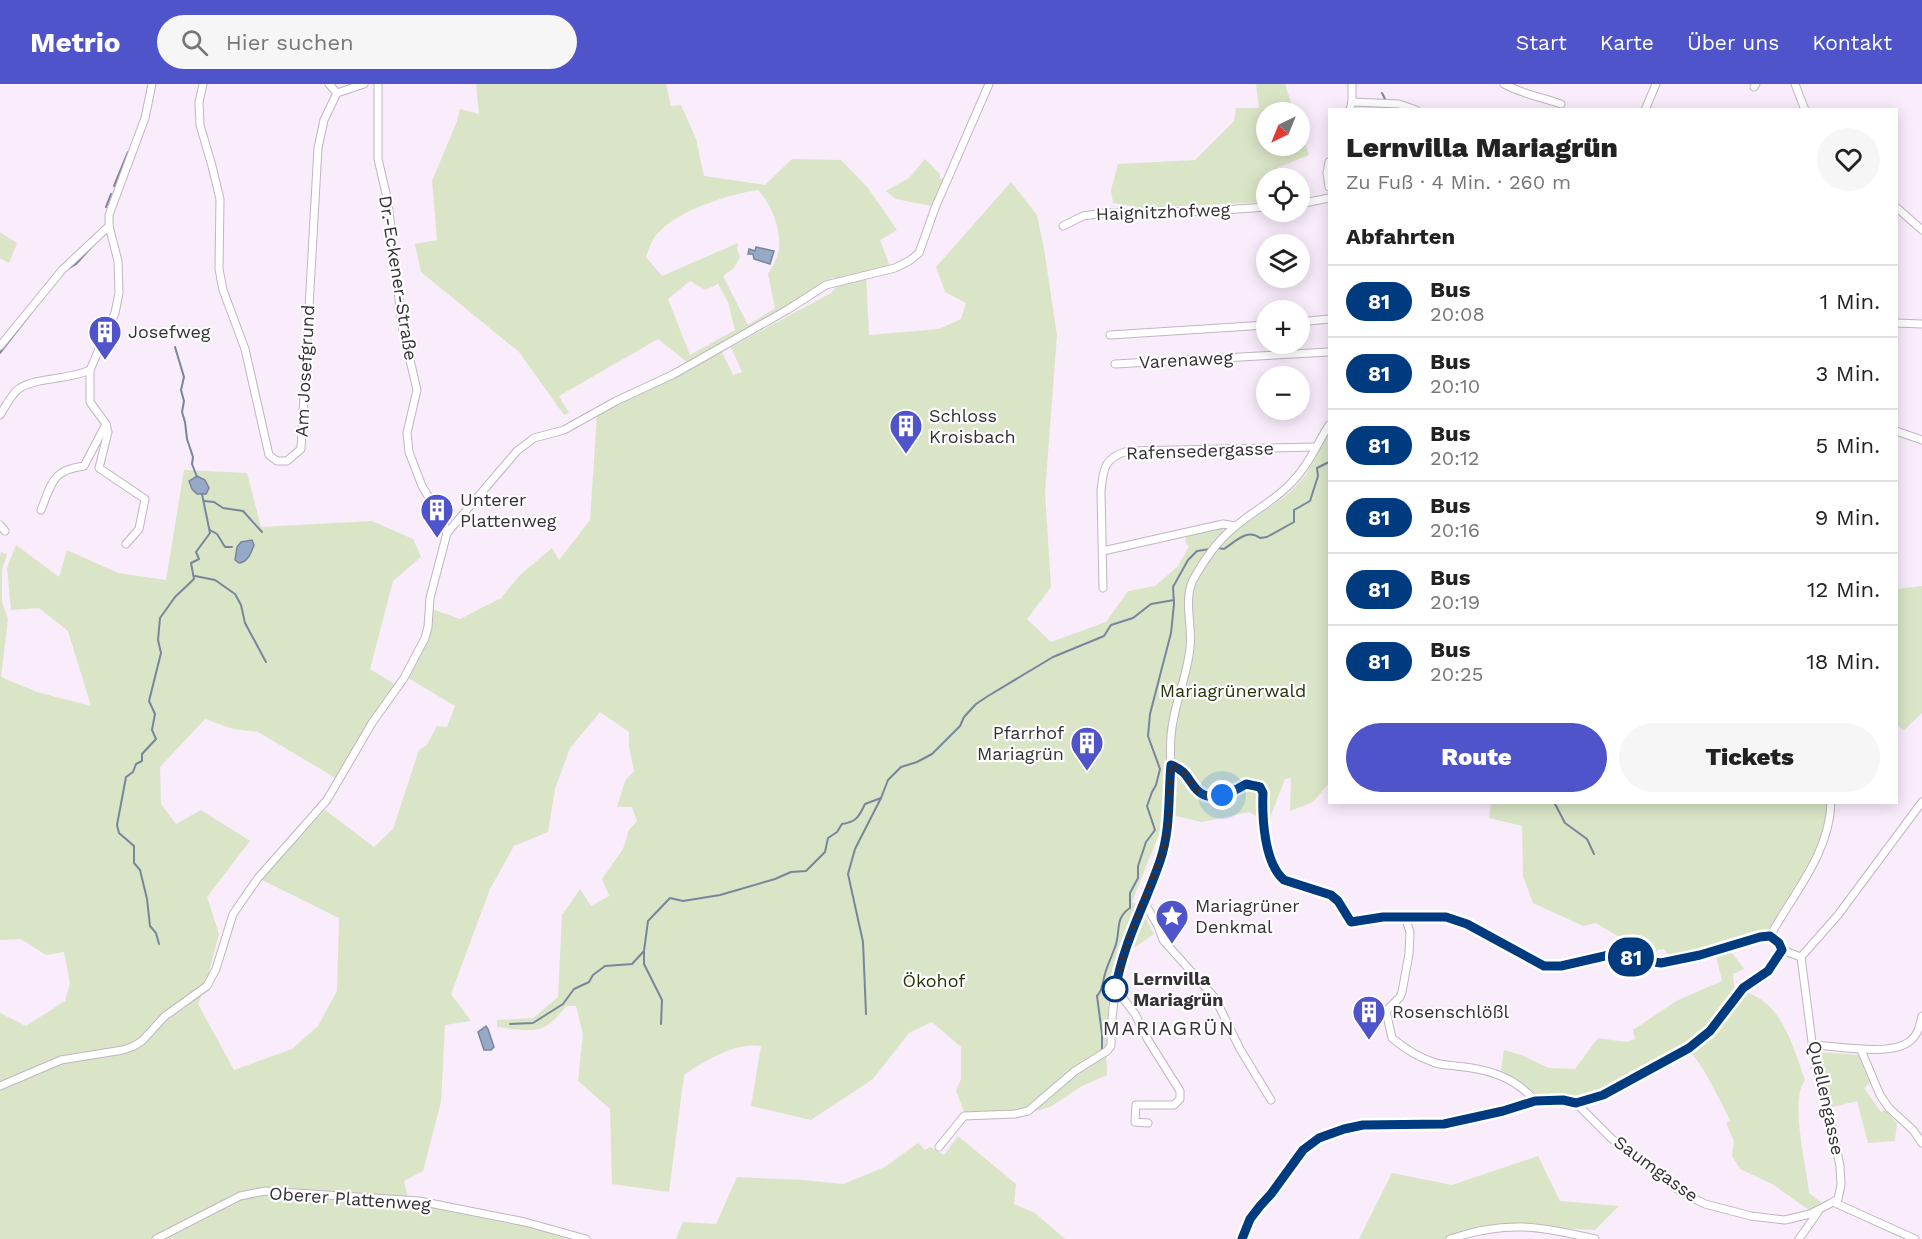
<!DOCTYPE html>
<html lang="de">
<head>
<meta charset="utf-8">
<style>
  :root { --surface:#fff; --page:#f6f6f6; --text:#222; --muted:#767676; --line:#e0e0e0; --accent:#4f54ca }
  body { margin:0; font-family:"Work Sans",sans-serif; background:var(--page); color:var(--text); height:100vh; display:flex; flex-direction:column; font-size:22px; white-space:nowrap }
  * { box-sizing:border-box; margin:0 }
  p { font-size:20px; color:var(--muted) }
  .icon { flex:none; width:33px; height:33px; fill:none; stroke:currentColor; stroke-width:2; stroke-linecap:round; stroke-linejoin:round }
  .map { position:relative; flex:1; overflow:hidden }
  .side { position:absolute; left:1328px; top:24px; width:570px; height:696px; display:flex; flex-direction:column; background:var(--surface); border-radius:0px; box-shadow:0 3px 15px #0003 }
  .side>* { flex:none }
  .badge { padding:0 12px; border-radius:20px; font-size:21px; line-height:39px }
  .needle { width:39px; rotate:223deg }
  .fabs { position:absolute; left:1256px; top:18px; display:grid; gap:12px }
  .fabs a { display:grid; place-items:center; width:54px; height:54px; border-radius:50%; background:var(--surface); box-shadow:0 3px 15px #0003; font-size:30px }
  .you { position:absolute; width:30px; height:30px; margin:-15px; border:4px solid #fff; border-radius:50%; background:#1a73e8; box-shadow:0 0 0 9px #1a73e833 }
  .map>.badge { position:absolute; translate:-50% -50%; box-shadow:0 0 0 3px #fff }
  h2 { padding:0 18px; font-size:22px; line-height:54px }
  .round { display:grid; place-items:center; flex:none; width:63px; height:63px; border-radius:32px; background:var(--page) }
  .headline { display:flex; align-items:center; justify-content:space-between; height:102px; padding:0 18px }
  h1 { font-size:28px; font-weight:800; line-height:45px }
  .primary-button { display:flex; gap:12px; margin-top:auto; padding:12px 18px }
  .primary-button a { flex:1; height:69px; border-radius:36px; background:var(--accent); color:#fff; font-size:24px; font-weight:800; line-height:69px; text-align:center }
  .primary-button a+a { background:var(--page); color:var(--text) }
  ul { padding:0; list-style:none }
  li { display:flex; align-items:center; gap:18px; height:72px; padding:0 18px; border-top:2px solid var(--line) }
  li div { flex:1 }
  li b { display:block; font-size:22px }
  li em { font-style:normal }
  li .badge { min-width:66px; font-weight:700; text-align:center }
  header { display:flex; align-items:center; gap:36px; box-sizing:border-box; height:84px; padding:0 30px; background:var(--accent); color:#fff }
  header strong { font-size:28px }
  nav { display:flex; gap:33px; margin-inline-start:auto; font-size:21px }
  .search { width:420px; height:54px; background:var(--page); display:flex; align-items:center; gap:15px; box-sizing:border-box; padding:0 21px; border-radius:33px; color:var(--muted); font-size:22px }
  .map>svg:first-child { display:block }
</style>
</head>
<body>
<header>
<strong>Metrio</strong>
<div class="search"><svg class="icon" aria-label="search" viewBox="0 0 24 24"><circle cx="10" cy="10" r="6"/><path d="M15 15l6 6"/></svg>Hier suchen</div>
<nav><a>Start</a><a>Karte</a><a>Über uns</a><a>Kontakt</a></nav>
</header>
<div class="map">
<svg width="1922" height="1155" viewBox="0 0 1922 1155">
  <rect width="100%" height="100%" fill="#f9ecfb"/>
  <g fill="#dae5c7" fill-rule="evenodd">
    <path d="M476,0H666L671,22L681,21L696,55L704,92L765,101L792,75L841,76L868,104L897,146L880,156L890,182L866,189L869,251L939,245L961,235L966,219L945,208L936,183L1011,98L1037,131L1044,165L1057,251L1045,408L1051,503L1027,535L1051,558L1106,538L1128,507L1155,502L1177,483L1189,463L1185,458L1187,450L1217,444H1239L1273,421L1289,409L1306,391L1329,347V699L1313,718L1290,727L1291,694L1285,695L1268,739L1249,728L1202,738L1167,730L1132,818L1139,822L1154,850L1131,866L1124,884L1110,899L1106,954L1107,991L1082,1002L1050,1023L1012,1034L972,1033L965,1030L956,1007L961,995V963L932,938L909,949L873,995L811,1036L751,1022L761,962C734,958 705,977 684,991L669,1108L612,1100L610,1025L578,997L583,950L576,922H566C543,953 532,947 497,943V936L533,934L558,913L562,831L580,805L591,822L609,812L602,795L623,765L629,746L637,737L632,723H617L625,697L634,687L629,663V648L600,628L570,664L555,705L548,748L514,762L490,805L451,910L471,937L445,941L441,1018L423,1087L404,1097L408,1115L420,1121L547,1147L566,1155H0V929L26,942L65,917L70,899L64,868L46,871L21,855L0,856V472L1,468L7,470L2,486V518L8,535L1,593L37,608L91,622L68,547L39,524L11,526L7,484L16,461L59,493L67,466L118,489L166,496L184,386L247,389L261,443L372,437L413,455L421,473L393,497L370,585L396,601L425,554L429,524L460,535L501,514L520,491L552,464L559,476L590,436L597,331L722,268L733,291L742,288L731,263L831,209L844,194H832L774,231L688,279L658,255L559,312L569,329L564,331L519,268L421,188L415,160L437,156L432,97L457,37L460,25L479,30ZM758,106C771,119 781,145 779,164C778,173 773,182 768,190L775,224L748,241L723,192L734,184L740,173L737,165L738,159L662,192L646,173C649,165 652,154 659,148C679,126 730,110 758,106ZM690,197L705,206L718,200L728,218L735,246L690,271L668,215ZM404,594H408L455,622L447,643L437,642L427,661L419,666L393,745L374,763L325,726L258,794L339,834L337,907L318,942L292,965L234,986L198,920L205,903L219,850L207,813L250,757L201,726L176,740L161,720L160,683L205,635L233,645L258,648L339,696Z"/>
    <polygon points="1256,0 1285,0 1294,28 1266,28 1266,62 1299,62 1299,43 1309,71 1277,84 1273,94 1266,94 1266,118 1142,124 1113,119 1111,106 1118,80 1195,76 1234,37 1236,24 1259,24"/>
    <polygon points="925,75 940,90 940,95 945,94 932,122 896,115 886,107 909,94"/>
    <polygon points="0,148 17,159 9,179 0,174"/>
    <polygon points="1922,502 1922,629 1904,646 1896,641 1896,505"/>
    <path d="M1491,718H1827C1828,763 1789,812 1766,849L1695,870L1670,874L1664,865L1658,866L1655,869L1658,876L1625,868L1619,853L1596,839L1583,842L1533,819L1523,792L1522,742L1489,734Z"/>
    <path d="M1730,866L1744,885L1733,890L1734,902L1737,906C1781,913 1792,960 1805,996C1789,1017 1807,1082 1809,1109L1822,1119L1809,1126L1772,1100L1740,1085L1732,1072L1734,1057L1726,1039L1730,1036C1720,1017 1700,973 1684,962L1605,1005L1582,1013L1535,1012L1501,986L1504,966L1521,971L1549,984L1575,985L1598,954L1626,958L1635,955L1633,946L1676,917L1722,897L1716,872Z"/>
    <polygon points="1818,968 1858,971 1870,999 1864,1004 1881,1028 1885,1026 1897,1039 1895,1057 1868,1059 1857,1017 1833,1023 1822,990"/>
    <polygon points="958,1052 1016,1100 1014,1120 1035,1129 1065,1155 676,1155 683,1138 716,1140 737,1093 803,1096 843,1100 885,1083 918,1059 925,1066 930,1063 944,1071"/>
    <polygon points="1538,1072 1560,1117 1619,1122 1595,1146 1512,1142 1450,1155 1359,1155 1392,1089 1452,1101"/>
  </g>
  <g fill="#96aac7" stroke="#79859c" stroke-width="1.5">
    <polygon points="756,163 774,167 770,180 754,175 753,170 748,170 749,165 755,167"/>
    <polygon points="197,392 205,396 209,404 206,410 197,410 192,405 189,397"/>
    <path d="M252,456L254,461C251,469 248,478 239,479L235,476L237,463L241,458Z"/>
    <polygon points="486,942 488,945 494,963 491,966 484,966 478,948"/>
  </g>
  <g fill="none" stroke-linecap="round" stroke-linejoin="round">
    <g stroke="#79859c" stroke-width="2">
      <polyline points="1382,9 1386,17"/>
      <polyline points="114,102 128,68"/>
      <polyline points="106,123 111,110"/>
      <polyline points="68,185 76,180 98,156"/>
      <polyline points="175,263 184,293 181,306 184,317 182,328 185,338 187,355 193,373 192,380 197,393"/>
      <polyline points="0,269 32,228"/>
      <polyline points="204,417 214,418 223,424 243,427 262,448"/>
      <polyline points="210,446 217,450 225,463 232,463"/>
      <path d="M1218,464L1224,465C1235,458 1247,444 1260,454L1267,453L1294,438V426L1310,417L1318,392L1317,384L1329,378"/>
      <polyline points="195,492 215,496 235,510 241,521 245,539 266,578"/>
      <polyline points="1554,718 1565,739 1587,755 1594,770"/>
      <polyline points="159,860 156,849 150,842 147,815 140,786 134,779 134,762 119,749 117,741 126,693 133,688 136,680 142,677 142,670 156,655 152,646 155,630 149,617 161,569 158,556 160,534 175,513 194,495 191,479 199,475 196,468 210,449 202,410"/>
      <polyline points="644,867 644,880 662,916 661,940"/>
      <polyline points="866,930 863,858 848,790 855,765 881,714"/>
      <path d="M510,940L533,939L544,932L563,920L574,905L589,898L593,891L605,882L632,880L644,867L648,837L670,814L683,817L720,811L775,795L791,788L806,787L825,768L828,754L837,748L842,740C856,738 859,733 865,720L881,714L888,696L901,683L917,678L932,670L960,642L964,633L976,620L988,612L1053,573L1104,552L1111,541L1133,534L1151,520L1174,516"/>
      <path d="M1102,966V950L1097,912C1103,906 1102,899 1105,890C1107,882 1112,872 1115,863C1121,849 1114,834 1130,824V809L1138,794V782L1146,758L1155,746L1147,722L1152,708L1156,701L1160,685L1148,652L1150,630L1171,549L1174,520L1173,503L1188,476L1197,467L1210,465"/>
    </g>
    <g stroke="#c1b4c3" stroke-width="9">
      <g id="minor">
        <polyline points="203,0 199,18 200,41 212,82 220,115 219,185 223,206 245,265 269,371 277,377 287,377 301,365 318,64 324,36 337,9 364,0"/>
        <polyline points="329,0 337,9"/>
        <polyline points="378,0 378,75 388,118 402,242 417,306 407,349 409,368 422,402 443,437 447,449"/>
        <path d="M1504,0C1522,10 1541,13 1561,20"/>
        <polyline points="1795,0 1805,26"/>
        <polyline points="1754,3 1756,0"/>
        <polyline points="1352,18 1399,20 1416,26"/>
        <polyline points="1350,26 1352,18 1352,0"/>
        <polyline points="1645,26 1656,0"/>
        <polyline points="1329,78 1327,89 1329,103"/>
        <polyline points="1299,120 1329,114"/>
        <polyline points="1896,123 1922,146"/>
        <polyline points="1063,142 1083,132 1104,129 1210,127 1266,123"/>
        <polyline points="1299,238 1329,235"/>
        <polyline points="1896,239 1922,240"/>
        <polyline points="1110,251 1266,241"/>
        <polyline points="0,262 62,186 109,142"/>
        <polyline points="1115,280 1329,268"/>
        <path d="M0,331C5,323 12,309 20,304C39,293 68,296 90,286"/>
        <polyline points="1896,347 1922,356"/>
        <path d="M41,426C52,399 52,386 84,382L106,340"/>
        <polyline points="0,441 5,447"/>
        <polyline points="126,460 139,445 145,415 99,384 108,348 106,340 90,318 90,286 115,229 119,209 118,177 109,142 109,131 145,34 152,0"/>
        <polyline points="1103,467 1223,440 1235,442"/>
        <path d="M1103,504L1101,407C1103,384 1105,373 1128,367L1315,363"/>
        <path d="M1171,681C1187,687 1186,695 1197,706C1210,720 1233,708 1246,700L1260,703L1263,709C1262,733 1264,779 1284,796L1331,811L1338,817L1351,838L1383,833H1446L1467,840L1543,882H1561L1609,871L1661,879L1700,871L1752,854L1770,852"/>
        <polyline points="1144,818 1158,842 1163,856 1215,914 1240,965 1271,1016"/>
        <path d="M1405,833L1410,848L1409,870L1402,908L1400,913L1386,927L1392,954C1404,964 1417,973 1433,978C1440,981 1448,981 1456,982C1487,985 1514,992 1535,1017"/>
        <path d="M1770,852C1793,810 1830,769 1831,718"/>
        <polyline points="1770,852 1779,859 1782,866"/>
        <polyline points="1782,866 1801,873"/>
        <polyline points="1801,873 1838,831 1922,718"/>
        <polyline points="1115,904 1135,930 1148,956 1180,1007 1180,1015 1174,1021 1136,1021 1135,1038 1148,1039"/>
        <path d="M1813,961C1838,962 1890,973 1910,957C1918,951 1920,941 1922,932"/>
        <polyline points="1861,966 1880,1011 1889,1024 1913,1046 1922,1059"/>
        <polyline points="0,1002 61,976 123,966 134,962 142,957 165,932 207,902 216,885 233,830 258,794 327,716 372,639 404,594 425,554 428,543 430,514 447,449 517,367 534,354 564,346 616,317 674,290 787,226 826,201 895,184 909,177 919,169 935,124 989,0"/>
        <polyline points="1576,1019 1612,1055 1681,1108 1705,1120 1751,1132 1785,1136 1810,1130 1833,1118 1838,1115 1841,1101 1840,1082 1825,1009 1815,981 1801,873"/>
        <path d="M939,1063L964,1032L1015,1030L1028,1027L1075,987L1107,967L1111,962C1111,921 1118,880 1133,842C1146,807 1164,776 1169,739C1173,711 1169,681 1171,652C1173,622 1187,594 1190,564C1193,542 1183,517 1193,496C1203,478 1216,459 1231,446C1251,428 1275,417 1292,398C1308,382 1317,360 1329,341"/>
        <polyline points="1833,1118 1915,1155"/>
        <polyline points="156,1155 240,1112 265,1107 419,1117 525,1138 586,1155"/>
        <polyline points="1242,1155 1250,1135 1260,1122 1271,1110 1303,1066 1319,1054 1363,1041 1444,1040 1503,1027 1535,1017 1563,1016 1576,1019 1603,1011 1690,964 1710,947 1743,904 1769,887 1782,866"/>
        <path d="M1450,1155C1506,1136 1539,1142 1595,1155"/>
        <polyline points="1799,1155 1818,1128"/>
      </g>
    </g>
    <use href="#minor" stroke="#fff" stroke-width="7"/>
  </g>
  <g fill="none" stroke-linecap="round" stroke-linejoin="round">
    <g stroke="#fff" stroke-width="14">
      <path id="line" d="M1115,907C1123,859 1145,821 1160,777C1171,745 1168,713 1171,681C1187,687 1187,695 1197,706C1210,720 1233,708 1246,700L1260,703L1263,709C1262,733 1264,779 1284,796L1331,811L1338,817L1351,838L1383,833H1446L1467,840L1544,882H1561L1609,871L1661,879L1700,871L1760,853L1770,852L1779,859L1782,866L1768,887L1743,904L1710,947L1689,964L1603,1011L1576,1019L1563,1016L1535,1017L1503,1027L1444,1040L1363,1041L1344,1045L1319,1054L1303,1066L1271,1110L1260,1122L1250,1135L1242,1155"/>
    </g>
    <use href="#line" stroke="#003b80" stroke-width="9"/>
    <path stroke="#363036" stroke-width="6" stroke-dasharray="0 10.8" d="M1115,905L1127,859L1164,764L1169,737L1171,681C1198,691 1186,716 1222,711"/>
  </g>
  <defs>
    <g id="building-pin" transform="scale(1.725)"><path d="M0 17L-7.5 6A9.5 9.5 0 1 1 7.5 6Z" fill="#4f54ca" stroke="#fefefe"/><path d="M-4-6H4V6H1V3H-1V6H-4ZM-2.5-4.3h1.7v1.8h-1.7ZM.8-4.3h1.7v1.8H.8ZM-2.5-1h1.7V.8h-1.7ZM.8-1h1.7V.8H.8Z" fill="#fff"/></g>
    <g id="sight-pin" transform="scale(1.725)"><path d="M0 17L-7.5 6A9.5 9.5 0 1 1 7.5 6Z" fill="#4f54ca" stroke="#fefefe"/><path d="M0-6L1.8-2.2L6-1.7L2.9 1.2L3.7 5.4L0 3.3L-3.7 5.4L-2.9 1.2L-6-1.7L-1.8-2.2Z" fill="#fff"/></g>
  </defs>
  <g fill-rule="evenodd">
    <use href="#building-pin" x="105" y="248"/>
    <use href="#building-pin" x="906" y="342"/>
    <use href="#building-pin" x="437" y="426"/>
    <use href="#building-pin" x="1087" y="659"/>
    <use href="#sight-pin" x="1172" y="832"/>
    <use href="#building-pin" x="1369" y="928"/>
  </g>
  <circle fill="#fff" stroke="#003b80" stroke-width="3" cx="1115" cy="905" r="12"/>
  <g text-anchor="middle" stroke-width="4.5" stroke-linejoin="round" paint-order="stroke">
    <g font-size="18" fill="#363036" stroke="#fefefe">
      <text transform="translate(1163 128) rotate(-2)" y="6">Haignitzhofweg</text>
      <text transform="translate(398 194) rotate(81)" y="6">Dr.-Eckener-Straße</text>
      <text transform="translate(1186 276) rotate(-3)" y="6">Varenaweg</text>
      <text transform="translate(305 287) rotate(-87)" y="6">Am Josefgrund</text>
      <text transform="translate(1200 367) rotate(-2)" y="6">Rafensedergasse</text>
      <text transform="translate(1826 1014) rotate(78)" y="6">Quellengasse</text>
      <text transform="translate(1656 1085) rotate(36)" y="6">Saumgasse</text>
      <text transform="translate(350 1115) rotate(4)" y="6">Oberer Plattenweg</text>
    </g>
    <g font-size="18" fill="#363036" stroke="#fefefe" text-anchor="start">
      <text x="128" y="254">Josefweg</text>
      <text x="929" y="338">Schloss<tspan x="929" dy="21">Kroisbach</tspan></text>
      <text x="460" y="422">Unterer<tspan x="460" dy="21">Plattenweg</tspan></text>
      <text x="1064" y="655" text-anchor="end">Pfarrhof<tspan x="1064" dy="21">Mariagrün</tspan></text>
      <text x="1195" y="828">Mariagrüner<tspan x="1195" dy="21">Denkmal</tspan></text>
      <text x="1392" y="934">Rosenschlößl</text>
    </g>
    <g font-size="18" fill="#28330a" stroke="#fefefe">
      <text x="1233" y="613">Mariagrünerwald</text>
      <text x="934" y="903">Ökohof</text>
    </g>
    <g font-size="18" font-weight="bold" fill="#363036" stroke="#fefefe" text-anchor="start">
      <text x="1133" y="901">Lernvilla<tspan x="1133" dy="21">Mariagrün</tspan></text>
    </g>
    <g font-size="20" letter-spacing="1.5" fill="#363036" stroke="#fefefe">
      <text x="1169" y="951">MARIAGRÜN</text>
    </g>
  </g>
</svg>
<div class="fabs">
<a><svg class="needle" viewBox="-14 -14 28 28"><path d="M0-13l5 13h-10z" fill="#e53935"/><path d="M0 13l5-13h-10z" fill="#767676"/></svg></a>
<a><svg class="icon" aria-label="locate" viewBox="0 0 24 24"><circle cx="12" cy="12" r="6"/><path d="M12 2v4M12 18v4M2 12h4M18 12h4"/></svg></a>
<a><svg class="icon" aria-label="layers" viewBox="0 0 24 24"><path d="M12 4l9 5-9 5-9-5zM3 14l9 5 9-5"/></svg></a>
<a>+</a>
<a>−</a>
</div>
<div class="you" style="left:1222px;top:711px"></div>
<b class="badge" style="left:1631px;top:873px;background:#003b80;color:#fff">81</b>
<section class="side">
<div class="headline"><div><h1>Lernvilla Mariagrün</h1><p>Zu Fuß · 4 Min. · 260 m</p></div><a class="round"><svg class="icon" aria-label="heart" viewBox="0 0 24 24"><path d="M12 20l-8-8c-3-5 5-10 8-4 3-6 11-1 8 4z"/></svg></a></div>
<h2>Abfahrten</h2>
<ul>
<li><span class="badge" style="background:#003b80;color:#fff">81</span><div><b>Bus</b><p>20:08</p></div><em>1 Min.</em></li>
<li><span class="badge" style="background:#003b80;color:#fff">81</span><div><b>Bus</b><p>20:10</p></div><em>3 Min.</em></li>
<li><span class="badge" style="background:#003b80;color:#fff">81</span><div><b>Bus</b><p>20:12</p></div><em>5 Min.</em></li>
<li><span class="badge" style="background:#003b80;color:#fff">81</span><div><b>Bus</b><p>20:16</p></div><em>9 Min.</em></li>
<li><span class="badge" style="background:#003b80;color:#fff">81</span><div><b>Bus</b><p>20:19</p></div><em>12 Min.</em></li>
<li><span class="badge" style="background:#003b80;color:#fff">81</span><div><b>Bus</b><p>20:25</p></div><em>18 Min.</em></li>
</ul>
<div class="primary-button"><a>Route</a><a>Tickets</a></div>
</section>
</div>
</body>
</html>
